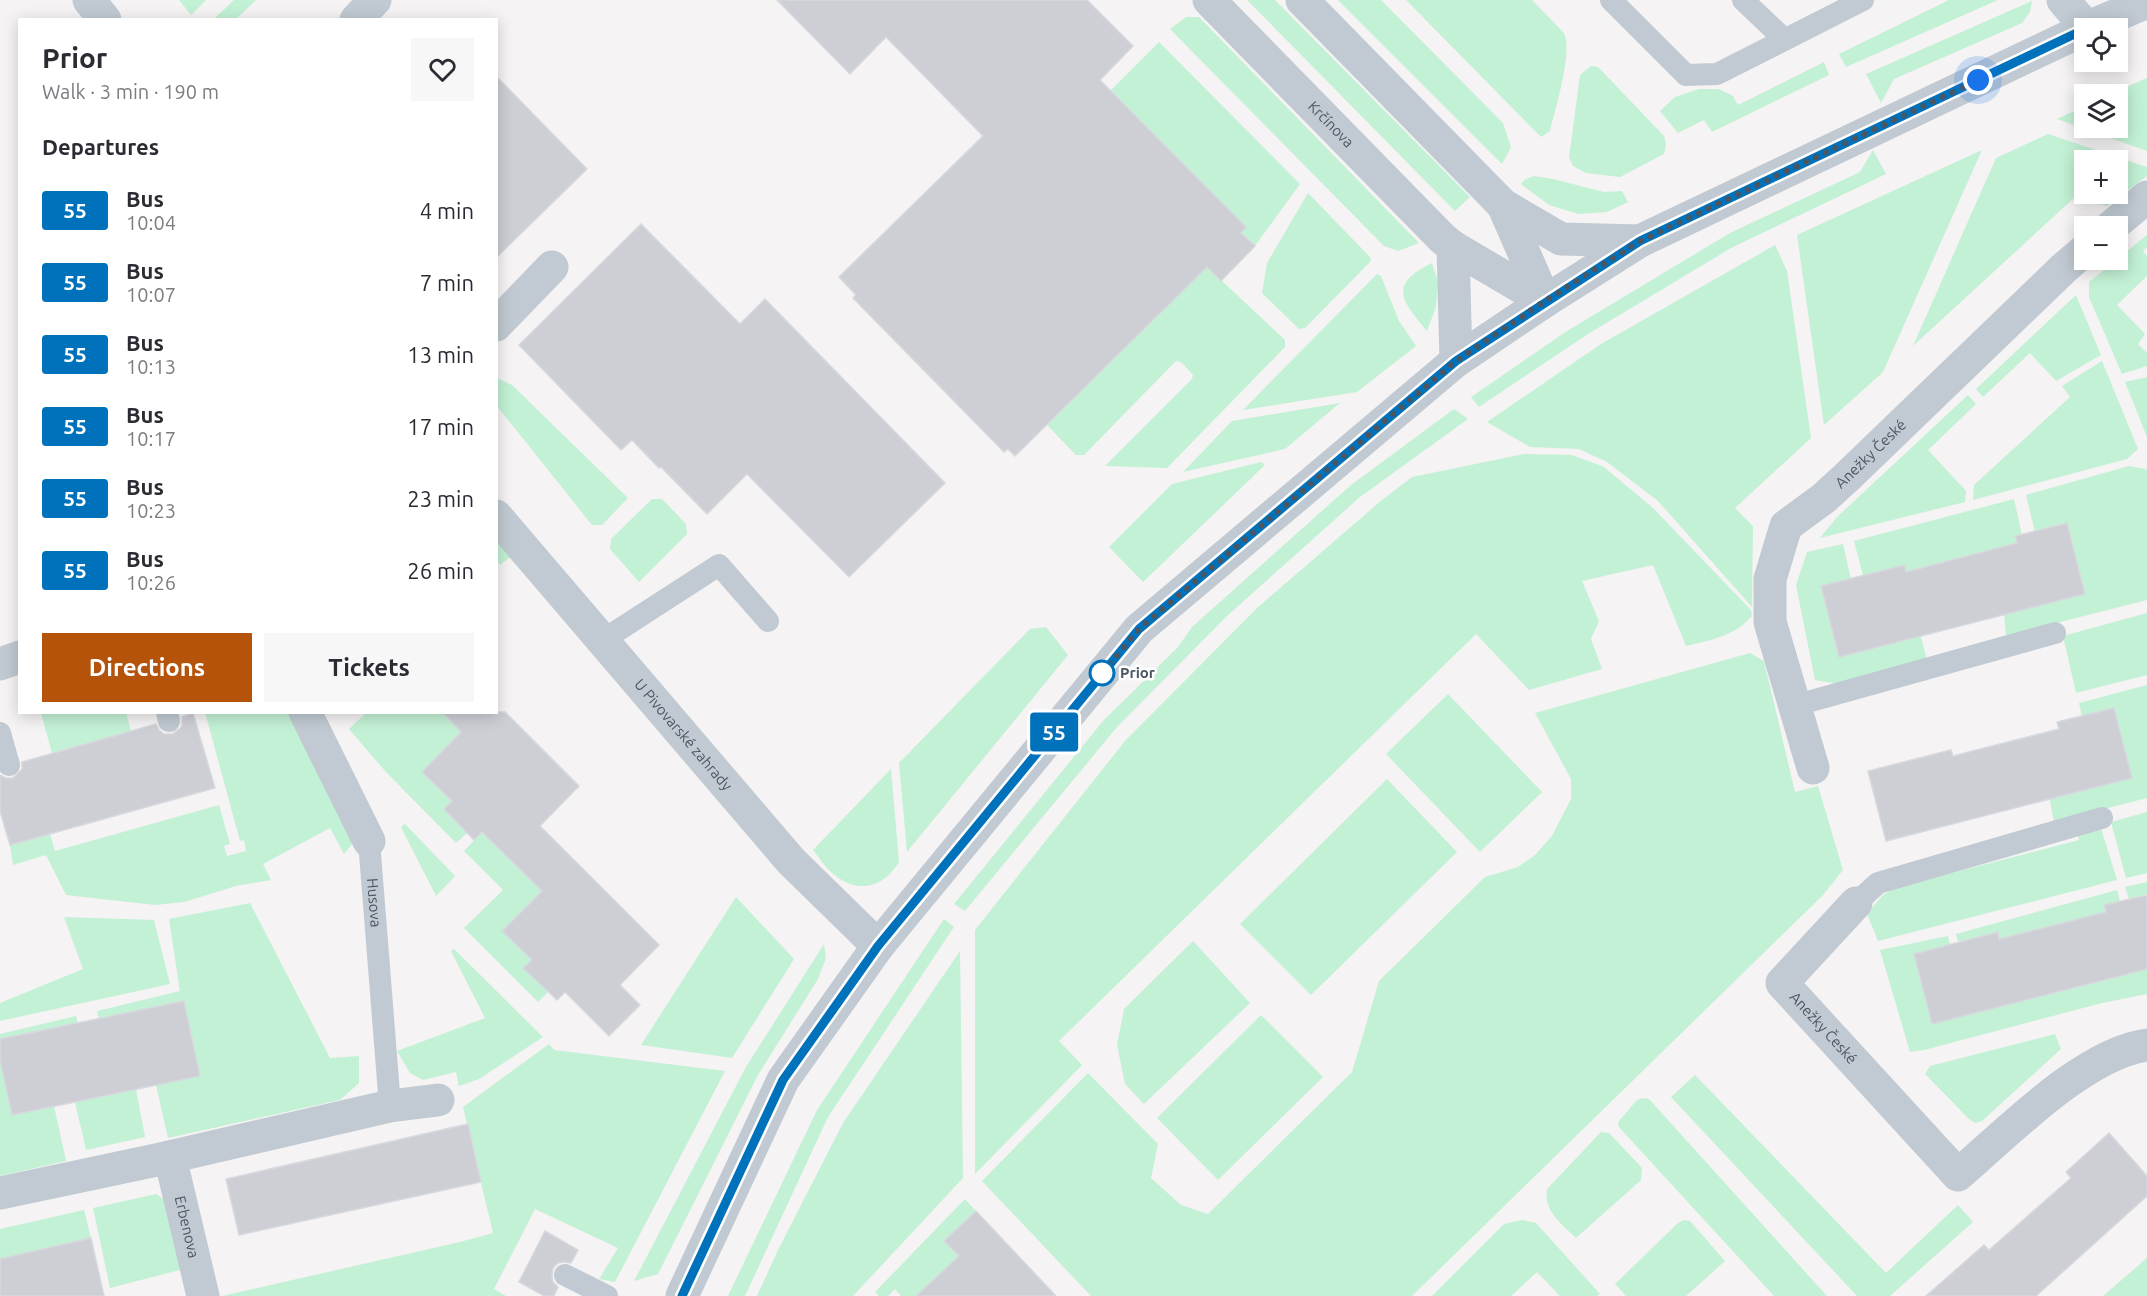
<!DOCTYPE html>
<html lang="en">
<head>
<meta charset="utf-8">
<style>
  :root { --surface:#fff; --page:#f7f7f7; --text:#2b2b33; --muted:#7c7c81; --accent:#b45309 }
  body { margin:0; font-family:Ubuntu,sans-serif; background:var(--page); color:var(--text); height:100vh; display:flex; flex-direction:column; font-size:22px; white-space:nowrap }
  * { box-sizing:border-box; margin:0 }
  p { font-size:20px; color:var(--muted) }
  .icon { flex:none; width:33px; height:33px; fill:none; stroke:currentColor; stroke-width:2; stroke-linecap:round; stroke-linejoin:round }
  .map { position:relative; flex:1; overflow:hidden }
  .panel { position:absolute; left:18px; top:18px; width:480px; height:696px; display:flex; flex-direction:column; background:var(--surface); border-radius:0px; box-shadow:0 3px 15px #0003 }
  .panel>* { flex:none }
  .badge { padding:0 12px; border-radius:4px; font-size:21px; line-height:39px }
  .fabs { position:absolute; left:2074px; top:18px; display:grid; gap:12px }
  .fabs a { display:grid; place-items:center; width:54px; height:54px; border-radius:0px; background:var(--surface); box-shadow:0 3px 15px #0003; font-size:30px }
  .you { position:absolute; width:30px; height:30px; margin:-15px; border:4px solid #fff; border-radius:50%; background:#1a73e8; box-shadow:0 0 0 9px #1a73e833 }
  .map>.badge { position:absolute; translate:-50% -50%; box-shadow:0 0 0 3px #fff }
  h2 { padding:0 24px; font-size:22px; line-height:54px }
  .round { display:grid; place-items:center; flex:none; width:63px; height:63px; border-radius:0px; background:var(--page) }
  .overview { display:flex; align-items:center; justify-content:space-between; height:102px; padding:0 24px }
  h1 { font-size:28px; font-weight:700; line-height:45px }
  .action { display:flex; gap:12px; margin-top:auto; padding:12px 24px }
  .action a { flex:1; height:69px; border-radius:0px; background:var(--accent); color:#fff; font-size:24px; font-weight:700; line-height:69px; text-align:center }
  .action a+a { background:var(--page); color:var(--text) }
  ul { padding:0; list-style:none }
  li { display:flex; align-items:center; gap:18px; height:72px; padding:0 24px }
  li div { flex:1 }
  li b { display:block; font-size:22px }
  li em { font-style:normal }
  li .badge { min-width:66px; font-weight:700; text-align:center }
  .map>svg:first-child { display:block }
</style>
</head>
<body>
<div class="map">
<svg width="2147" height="1296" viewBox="0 0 2147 1296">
  <rect width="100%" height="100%" fill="#f5f3f3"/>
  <g fill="#c3f1d5" fill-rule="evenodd">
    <polygon points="179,0 206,0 191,15"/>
    <polygon points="234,0 256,0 236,19 214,19"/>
    <polygon points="1247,0 1275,0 1470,197 1455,211"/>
    <polygon points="1338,0 1381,0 1503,123 1511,147 1502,164"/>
    <path d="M1406,0H1532L1564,33C1573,53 1555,109 1550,131L1541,137Z"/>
    <polygon points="1949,0 1998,0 1846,67 1839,54"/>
    <polygon points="2032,1 2030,12 2022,23 1894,79 1881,103 1866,74"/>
    <polygon points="1186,17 1199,17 1419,243 1398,251 1384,246 1170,29"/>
    <polygon points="1159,42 1300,184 1255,246 1241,233 1245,228 1110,91"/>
    <polygon points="1824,62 1829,75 1712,132 1704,120 1678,133 1660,111 1675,97 1699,89 1719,89 1733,96 1738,105"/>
    <polygon points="1591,66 1598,67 1664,136 1666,144 1664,154 1620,177 1586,173 1573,166 1569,158 1580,75"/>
    <polygon points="2147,78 2147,151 2057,119 2085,106 2085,128 2118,128 2118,94 2110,94"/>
    <path d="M2048,134L2147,167V176L2107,206L2075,197L1913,346L1996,158ZM2085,160H2118V194H2085Z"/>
    <polygon points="1873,150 1886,174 1731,248 1588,334 1479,407 1471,397 1567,331 1730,233 1860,172"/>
    <polygon points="1982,150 1883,372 1824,425 1797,235"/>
    <polygon points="1534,176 1553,179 1604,192 1622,191 1628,202 1607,212 1578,214 1549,205 1521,184 1524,180"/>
    <polygon points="1308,193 1370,257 1371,261 1305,328 1299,329 1262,293 1267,263"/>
    <polygon points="2147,235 2147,247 2143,251 2147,256 2147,276 2117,305 2145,334 2138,344 2147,353 2147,366 2122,374 2089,297 2089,282"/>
    <polygon points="1775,245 1787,271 1811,438 1735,508 1753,526 1752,607 1658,501 1607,462 1579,449 1530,447 1487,422 1601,344"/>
    <path d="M1432,263L1438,282L1436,307L1427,331C1401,300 1388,284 1432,263Z"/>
    <polygon points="1207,267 1285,340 1285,347 1167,468 1105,466 1192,379 1193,375 1181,362 1176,361 1084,455 1076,455 1047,425"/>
    <polygon points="1377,274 1381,276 1399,321 1416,346 1357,392 1243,410"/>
    <polygon points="2076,295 2101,355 2056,381 2030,353 1983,397 1976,389"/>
    <polygon points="2102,361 2138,449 2127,459 1973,500 1974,485 2070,397 2062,386"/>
    <polygon points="2147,377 2147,437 2125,382"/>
    <polygon points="497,378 512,385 628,498 602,525 592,525 497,406"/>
    <polygon points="1968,395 1976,404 1928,450 1966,491 1965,502 1820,538 1837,517"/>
    <polygon points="1340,403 1285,449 1183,472 1232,421"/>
    <polygon points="1454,409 1468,419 1360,497 1227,616 1117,727 965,911 954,904 1103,721 1178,647 1192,627 1351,485"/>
    <path d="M1524,454L1572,455L1604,467L1653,508L1751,610L1752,616C1735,636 1711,640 1686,646L1653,565L1582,581L1599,621L1591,639L1602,669L1529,690L1476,634L1059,1041L1082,1065L975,1174V930L1125,741L1257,608L1382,500L1412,477Z"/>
    <polygon points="1261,462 1265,465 1143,582 1109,547 1172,484"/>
    <polygon points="2129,466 2146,469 2147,470 2147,600 2006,636 2004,614 2085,593 2067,524 2035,532 2026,495"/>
    <polygon points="652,499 662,499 686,524 687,534 639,582 610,549 611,539"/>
    <polygon points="2014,499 2022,535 2015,537 2017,543 1906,572 1905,566 1863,576 1854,541"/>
    <polygon points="496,535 513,555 500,565 497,560"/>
    <polygon points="1843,544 1851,579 1821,587 1839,657 1917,622 1927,660 1838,684 1815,680 1796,585 1807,552"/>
    <polygon points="2147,613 2147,675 2076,693 2063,636"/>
    <polygon points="1046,627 1068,655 907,852 899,763 1030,629"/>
    <polygon points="1750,653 1764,661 1795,792 1818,786 1843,870 1823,895 1412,1296 1091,1296 982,1181 1088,1073 1158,1144 1151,1178 1181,1205 1208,1214 1352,1072 1379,981 1485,877 1518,867 1535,855 1552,836 1571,799 1571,779 1535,713"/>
    <polygon points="2147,685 2147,798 2054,822 2047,785 2131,778 2114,708 2082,716 2079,703"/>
    <polygon points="1448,694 1542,792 1480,852 1386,754"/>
    <polygon points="205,712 290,713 353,843 344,854 330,828 263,864 271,880 236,886 184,902 155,905 66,895 46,855 13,865 10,845 50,834 55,851 219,805 230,844 224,846 227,856 246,851 244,840 240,841"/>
    <polygon points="41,713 126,713 131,731 52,753"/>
    <polygon points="366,713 442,713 461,732 422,772 452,801 444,809 467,833 456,843 386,772 349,729"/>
    <path d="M891,769L899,862C882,890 855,894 831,872C824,866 819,857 813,850Z"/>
    <polygon points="1387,779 1457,852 1311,995 1240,924"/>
    <polygon points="2147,812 2147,873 2126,878 2111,822"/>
    <polygon points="405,824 455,876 436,896 401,827"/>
    <polygon points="2100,825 2117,880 1878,941 1867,914 1883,895 1894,888 2079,840 2077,831"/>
    <polygon points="482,832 542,891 502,931 532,960 524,968 548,992 538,1002 464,928 503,890 464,851"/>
    <polygon points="2147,882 2147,894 2129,899 2125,887"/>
    <polygon points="2117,890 2120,901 2105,905 2106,912 1999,939 1997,932 1958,942 1956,934"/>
    <polygon points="736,897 794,959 732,1058 641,1045"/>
    <polygon points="250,903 330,1058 359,1056 359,1083 340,1100 168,1138 156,1085 199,1075 184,1001 99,1019 97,1011 180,991 169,919"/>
    <polygon points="64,917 154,920 170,984 0,1021 0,1003 83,969"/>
    <polygon points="944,919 954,927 828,1117 745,1296 728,1296 817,1110"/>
    <polygon points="1948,936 1950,945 1914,954 2014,1003 2147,969 2147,994 2102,1003 1924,1050 1910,1052 1880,950"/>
    <polygon points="1193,941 1250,1003 1144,1104 1125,1084 1117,1045 1124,1009"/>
    <polygon points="824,944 826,958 818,979 758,1075 658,1274 634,1281 746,1067"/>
    <polygon points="454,949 543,1037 479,1079 459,1086 456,1072 423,1080 410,1073 397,1051 485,1018 451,951"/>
    <polygon points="960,951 963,1178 853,1296 757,1296 777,1252 843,1123"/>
    <polygon points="1261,1015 1323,1077 1218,1180 1157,1118"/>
    <polygon points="76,1016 78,1023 0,1039 0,1034"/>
    <polygon points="2055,1034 2061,1049 1982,1121 1975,1123 1969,1119 1925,1074 1930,1066"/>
    <polygon points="549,1044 554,1050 725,1071 615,1282 599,1279 618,1248 535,1209 494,1289 506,1296 222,1296 460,1242 493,1233 463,1107"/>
    <polygon points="0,1060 54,1106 66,1161 0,1176"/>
    <polygon points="1695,1075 1886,1273 1958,1205 1973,1222 1890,1296 1857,1296 1671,1097"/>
    <polygon points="136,1089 145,1137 86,1150 75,1102"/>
    <polygon points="1642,1098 1649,1099 1827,1296 1774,1296 1618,1126 1619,1121 1637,1100"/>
    <path d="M1601,1132L1609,1133L1642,1168L1641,1180L1576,1238C1562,1224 1543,1211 1547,1189Z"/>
    <polygon points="156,1194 165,1200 180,1270 110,1288 93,1208"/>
    <polygon points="965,1199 976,1211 944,1241 959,1256 918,1296 901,1296 895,1289 888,1296 879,1296 875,1292"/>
    <polygon points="84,1210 91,1238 0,1259 0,1229"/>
    <polygon points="1522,1220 1536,1223 1600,1294 1597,1296 1560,1296 1537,1272 1511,1296 1432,1296 1504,1224"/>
    <polygon points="1684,1220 1690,1221 1725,1261 1686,1296 1626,1296 1615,1284 1678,1223"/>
    <polygon points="2147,1258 2147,1296 2103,1296"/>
  </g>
  <g fill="#cdcfd5" stroke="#d7d9de" stroke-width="1.5">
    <polygon points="777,0 1087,0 1133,46 1100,80 1246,227 1241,233 1255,246 1221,281 1207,267 1015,456 1008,449 1004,452 853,298 856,295 839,277 983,136 886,37 850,74"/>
    <polygon points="496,76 587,169 496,258"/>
    <polygon points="641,224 740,324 765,299 945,483 849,577 747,474 707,514 661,467 659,468 632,440 621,450 519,345"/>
    <polygon points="2067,523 2085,594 1839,657 1821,586 1905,565 1906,572 2017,543 2015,536"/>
    <polygon points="2114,708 2132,778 1886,841 1868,771 1951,750 1953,756 2059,729 2057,722"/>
    <polygon points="442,712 505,712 579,786 540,826 659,945 620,985 640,1005 609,1036 565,992 557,1000 523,968 532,960 502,931 542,891 482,832 474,840 444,809 452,801 422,772 461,732"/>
    <polygon points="193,713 215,788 10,845 0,811 0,775 6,778 13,778 22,769 22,762 156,724 159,730 164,734 172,734 178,730 182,726 182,717"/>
    <polygon points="2147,895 2147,969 1932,1024 1914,954 1998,932 1999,939 2106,912 2104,905"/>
    <polygon points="184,1001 200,1076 12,1115 0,1060 0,1039"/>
    <polygon points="468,1124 481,1182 239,1235 226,1179"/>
    <polygon points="2109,1133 2147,1176 2147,1196 2036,1296 1926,1296 1984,1245 1989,1250 2071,1178 2066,1172"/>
    <polygon points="976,1211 1056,1296 916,1296 959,1256 944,1241"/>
    <polygon points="545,1231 578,1250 571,1263 564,1262 558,1263 553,1268 552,1276 553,1282 558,1287 554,1296 544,1296 519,1282"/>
    <polygon points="91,1238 104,1296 0,1296 0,1259"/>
  </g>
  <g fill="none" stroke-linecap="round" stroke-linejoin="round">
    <g stroke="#c1cad2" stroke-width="22">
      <polyline points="1611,0 1686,75 1717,74 1863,0"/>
      <polyline points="1743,0 1784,39"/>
      <polyline points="603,640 719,565 768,621"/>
      <polyline points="1793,706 2055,633"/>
      <polyline points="167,712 169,721"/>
      <polyline points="0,733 9,765"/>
      <path id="s1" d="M369,841L390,1106"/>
      <polyline points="1856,903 1878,883 2102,818"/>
      <polyline points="565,1275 607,1296"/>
    </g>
    <polyline stroke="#c1cad2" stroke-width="33" points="496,325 552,267"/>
    <g stroke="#c1cad2" stroke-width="33">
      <polyline points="89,0 105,20"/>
      <polyline points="2063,0 2087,28"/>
      <polyline points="356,20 375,0"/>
      <polyline points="2112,226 2147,197"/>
      <path id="s2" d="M496,516L791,861L878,946"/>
      <polyline points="0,664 20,657"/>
      <polyline points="305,712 369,841"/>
      <path id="s3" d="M1813,768L1770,622V579L1786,526L1824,498L1847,477L2064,268L2085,250"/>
      <path id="s4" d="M1856,903L1782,983L1958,1175C2006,1134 2084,1053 2147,1045"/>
      <path id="s5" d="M170,1157L203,1296"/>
      <polyline points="0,1193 161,1159 390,1106 438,1100"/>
    </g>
    <g stroke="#c1cad2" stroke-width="33">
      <path id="s6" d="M1209,0L1442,238L1453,247L1545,301"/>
      <polyline points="1302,0 1503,205 1561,239 1640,241"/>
      <polyline points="2086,28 2147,2"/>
      <polyline points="1503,205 1545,301"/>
      <polyline points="1453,247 1456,361"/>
      <polyline points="682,1296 783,1080 878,946 1139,629 1456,361 1545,301 1640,241 2085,29"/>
    </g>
  </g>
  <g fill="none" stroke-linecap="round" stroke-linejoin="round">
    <g stroke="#fff" stroke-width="14">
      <polyline id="line" points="682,1296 783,1080 878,946 1139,629 1456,361 1640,241 2085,29"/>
    </g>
    <use href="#line" stroke="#0072bc" stroke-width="9"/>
    <polyline stroke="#4a5661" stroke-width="6" stroke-dasharray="0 10.8" points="1102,673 1096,681 1139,629 1456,361 1545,301 1640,241 1978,80"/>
  </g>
  <circle fill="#fff" stroke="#0072bc" stroke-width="3" cx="1102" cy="673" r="12"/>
  <g text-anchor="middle" stroke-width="5" stroke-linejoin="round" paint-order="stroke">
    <g font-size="15" fill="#4a5661" stroke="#fff">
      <text dy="5" stroke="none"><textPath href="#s6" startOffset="174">Krčínova</textPath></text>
      <text dy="5" stroke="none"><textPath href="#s3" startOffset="362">Anežky České</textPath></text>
      <text dy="5" stroke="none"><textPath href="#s2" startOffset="288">U Pivovarské zahrady</textPath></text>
      <text dy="5" stroke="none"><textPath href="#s1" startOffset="62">Husova</textPath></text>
      <text dy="5" stroke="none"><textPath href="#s4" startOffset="170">Anežky České</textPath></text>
      <text dy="5" stroke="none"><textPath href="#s5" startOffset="72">Erbenova</textPath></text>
    </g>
    <g font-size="15" font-weight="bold" fill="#4a5661" stroke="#fff" text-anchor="start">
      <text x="1120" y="678">Prior</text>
    </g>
  </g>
</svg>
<div class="fabs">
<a><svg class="icon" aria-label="locate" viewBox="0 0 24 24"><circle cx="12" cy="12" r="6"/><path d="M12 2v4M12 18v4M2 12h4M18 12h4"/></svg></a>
<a><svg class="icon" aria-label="layers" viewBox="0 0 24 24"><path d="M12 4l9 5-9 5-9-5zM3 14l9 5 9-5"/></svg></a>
<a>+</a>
<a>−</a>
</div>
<div class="you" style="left:1978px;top:80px"></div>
<b class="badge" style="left:1054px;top:732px;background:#0072bc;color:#fff">55</b>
<section class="panel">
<div class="overview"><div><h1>Prior</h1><p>Walk · 3 min · 190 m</p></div><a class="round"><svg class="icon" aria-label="heart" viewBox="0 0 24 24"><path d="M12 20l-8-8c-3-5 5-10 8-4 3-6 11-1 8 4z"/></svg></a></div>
<h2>Departures</h2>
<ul>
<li><span class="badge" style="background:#0072bc;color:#fff">55</span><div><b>Bus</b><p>10:04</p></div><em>4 min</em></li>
<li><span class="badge" style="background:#0072bc;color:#fff">55</span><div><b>Bus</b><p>10:07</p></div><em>7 min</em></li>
<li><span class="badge" style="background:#0072bc;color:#fff">55</span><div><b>Bus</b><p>10:13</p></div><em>13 min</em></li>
<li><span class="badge" style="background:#0072bc;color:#fff">55</span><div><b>Bus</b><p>10:17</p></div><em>17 min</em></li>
<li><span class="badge" style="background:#0072bc;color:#fff">55</span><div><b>Bus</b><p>10:23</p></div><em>23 min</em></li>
<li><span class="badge" style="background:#0072bc;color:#fff">55</span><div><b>Bus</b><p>10:26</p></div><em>26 min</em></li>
</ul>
<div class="action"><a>Directions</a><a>Tickets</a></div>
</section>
</div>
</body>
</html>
